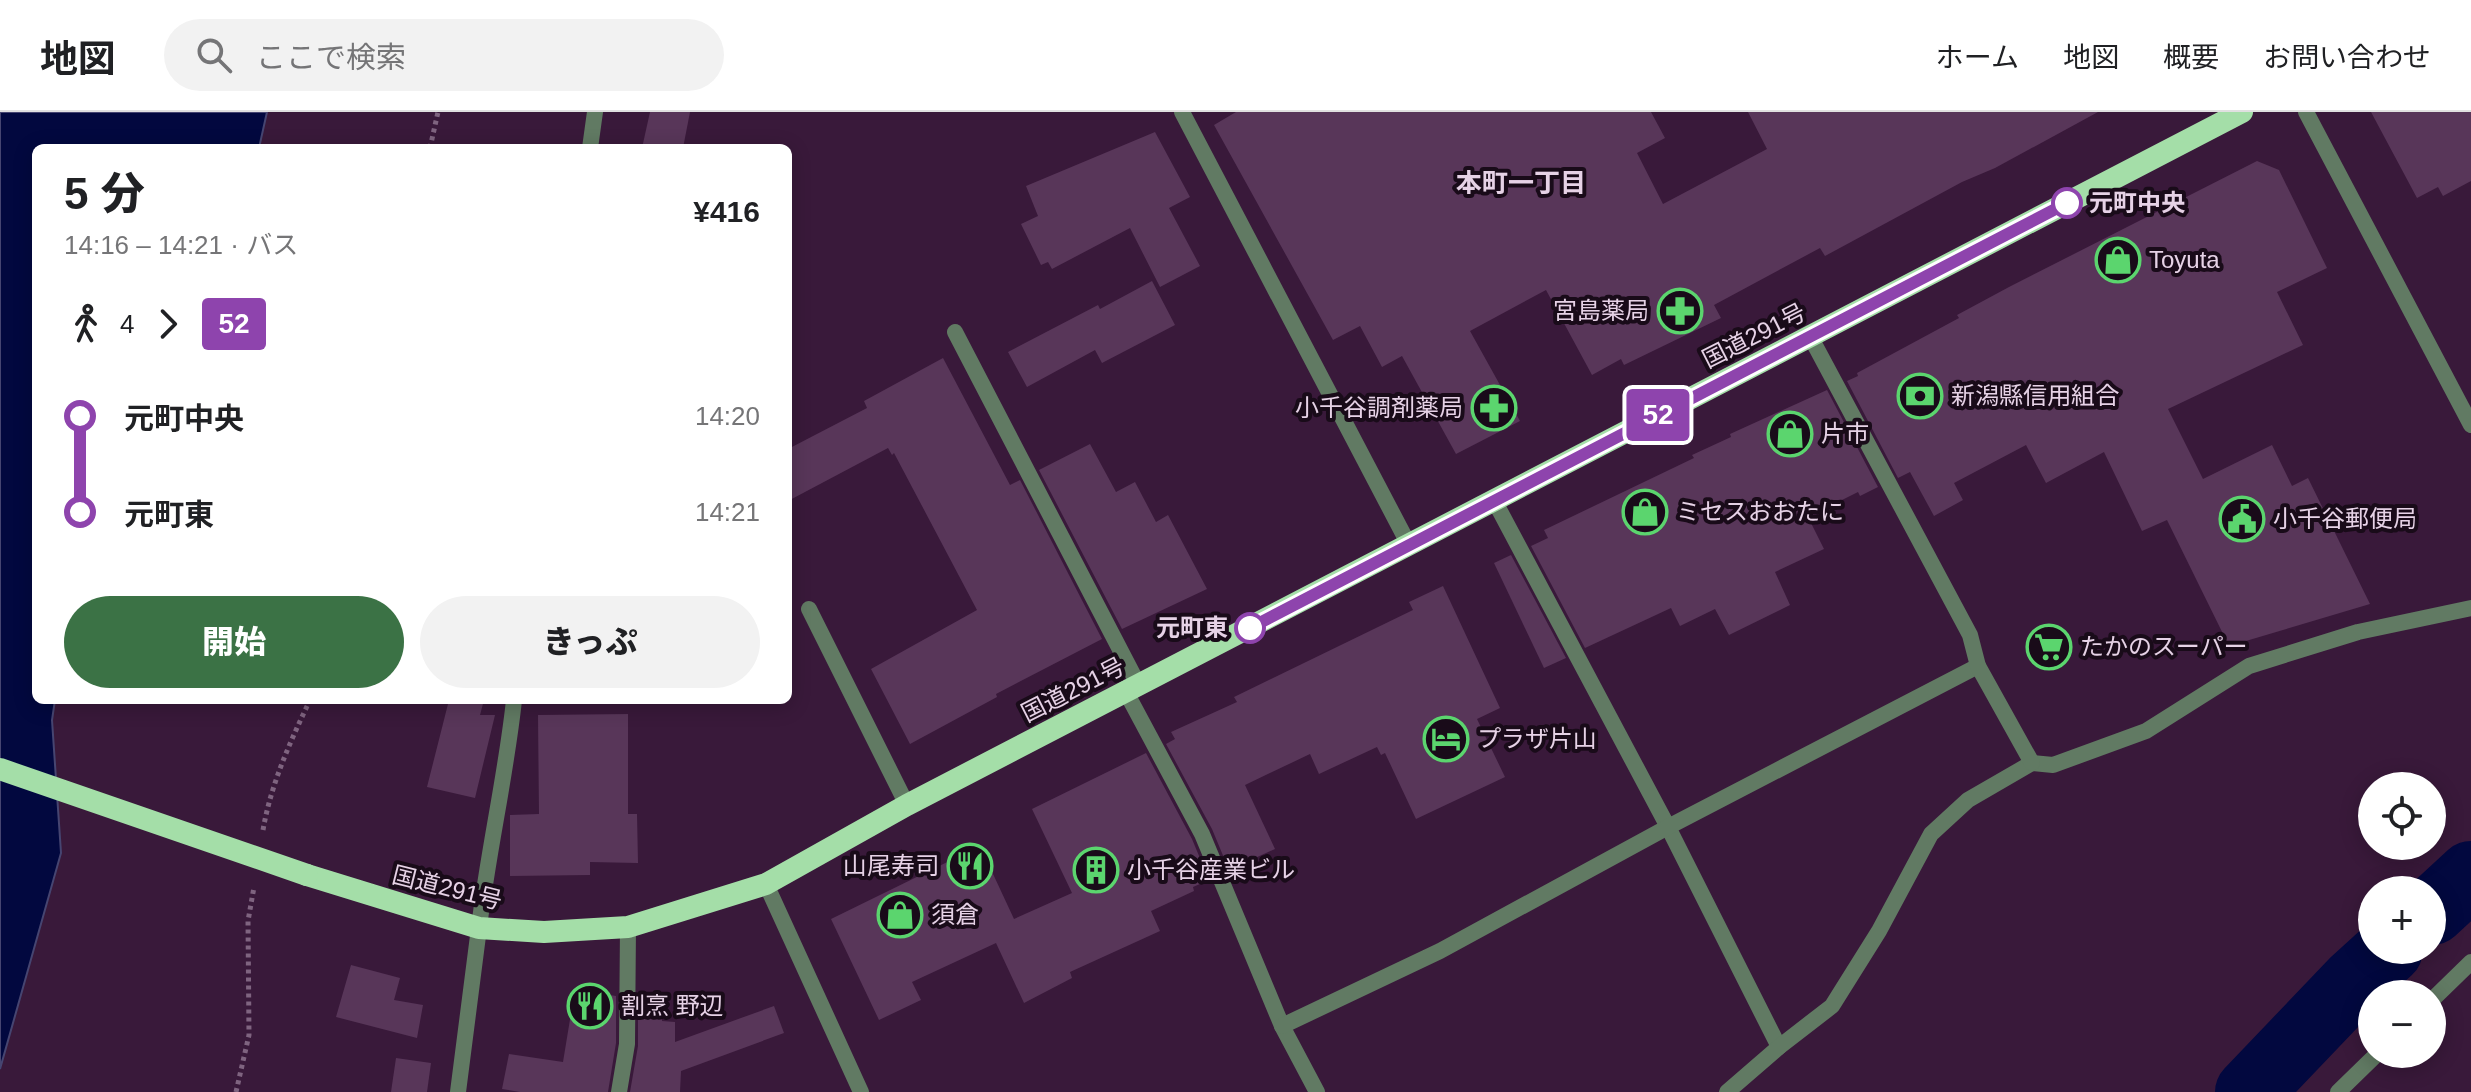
<!DOCTYPE html>
<html lang="ja">
<head>
<meta charset="utf-8">
<style>
  :root { --surface:#fff; --page:#f2f2f2; --text:#202124; --muted:#757577; --line:#e0e0e0; --accent:#3b7245 }
  body { margin:0; font-family:Arial,"Noto Sans JP",sans-serif; background:var(--page); color:var(--text); height:100vh; display:flex; flex-direction:column; font-size:30px; white-space:nowrap }
  * { box-sizing:border-box; margin:0 }
  p { font-size:26px; color:var(--muted) }
  .icon { flex:none; width:44px; height:44px; fill:none; stroke:currentColor; stroke-width:2; stroke-linecap:round; stroke-linejoin:round }
  .map { position:relative; flex:1; overflow:hidden }
  .panel { position:absolute; left:32px; top:32px; width:760px; height:560px; display:flex; flex-direction:column; background:var(--surface); border-radius:12px; box-shadow:0 4px 20px #0003 }
  .panel>* { flex:none }
  .badge { padding:0 16px; border-radius:6px; font-size:28px; line-height:52px }
  .tools { position:absolute; left:2358px; top:660px; display:grid; gap:16px }
  .tools a { display:grid; place-items:center; width:88px; height:88px; border-radius:50%; background:var(--surface); box-shadow:0 4px 20px #0003; font-size:40px }
  .map>.badge { position:absolute; translate:-50% -50%; box-shadow:0 0 0 4px #fff }
  .legs { display:flex; align-items:center; gap:12px; height:88px; padding:0 32px; font-size:26px }
  .legs p { margin-inline-start:auto }
  .head { display:flex; align-items:center; justify-content:space-between; height:136px; padding:0 32px }
  h1 { font-size:44px; font-weight:800; line-height:60px }
  .cta { display:flex; gap:16px; margin-top:auto; padding:16px 32px }
  .cta a { flex:1; height:92px; border-radius:48px; background:var(--accent); color:#fff; font-size:32px; font-weight:800; line-height:92px; text-align:center }
  .cta a+a { background:var(--page); color:var(--text) }
  ul { padding:0 32px; list-style:none }
  li { display:flex; align-items:center; gap:28px; height:96px; font-size:30px }
  li i { display:grid; place-items:center; width:12px; height:100%; margin:0 10px; background:currentColor }
  li i::after { content:''; width:20px; height:20px; margin:-10px; border:6px solid; border-radius:50%; background:var(--surface) }
  li p { margin-inline-start:auto }
  li:first-child i { background:linear-gradient(#0000 50%,currentColor 0) }
  li:last-child i { background:linear-gradient(currentColor 50%,#0000 0) }
  header { display:flex; align-items:center; gap:48px; box-sizing:border-box; height:112px; padding:0 40px; background:var(--surface); border-bottom:2px solid var(--line) }
  header strong { font-size:38px }
  nav { display:flex; gap:44px; margin-inline-start:auto; font-size:28px }
  .search { width:560px; height:72px; background:var(--page); display:flex; align-items:center; gap:20px; box-sizing:border-box; padding:0 28px; border-radius:44px; color:var(--muted); font-size:30px }
  .map>svg:first-child { display:block }
</style>
</head>
<body>
<header>
<strong>地図</strong>
<div class="search"><svg class="icon" aria-label="search" viewBox="0 0 24 24"><circle cx="10" cy="10" r="6"/><path d="M15 15l6 6"/></svg>ここで検索</div>
<nav><a>ホーム</a><a>地図</a><a>概要</a><a>お問い合わせ</a></nav>
</header>
<div class="map">
<svg width="2471" height="980" viewBox="0 0 2471 980">
  <rect width="100%" height="100%" fill="#39193a"/>
  <polygon fill="#02083f" stroke="#464571" stroke-width="2" points="0,0 267,0 259,36 36,36 36,588 55,588 52,608 61,741 0,957"/>
  <g fill="none" stroke-linecap="round" stroke-linejoin="round">
    <g stroke="#02083f" stroke-width="68">
      <polyline points="2432,799 2471,763"/>
      <polyline points="2249,980 2355,869 2389,838"/>
    </g>
  </g>
  <g fill="#583659">
    <polygon points="650,0 690,0 683,36 642,36"/>
    <polygon points="1236,0 1651,0 1665,26 1637,41 1663,92 1767,37 1748,0 2098,0 1995,56 1962,70 1825,144 1820,136 1714,193 1721,206 1624,253 1621,247 1592,263 1546,178 1470,219 1520,309 1456,342 1402,244 1382,255 1360,214 1333,228 1214,13"/>
    <polygon points="2371,0 2471,0 2471,69 2443,84 2438,75 2417,86"/>
    <polygon points="1155,20 1190,85 1169,96 1200,154 1160,175 1130,116 1052,157 1048,150 1041,153 1021,112 1038,104 1026,74"/>
    <polygon points="2257,49 2279,58 2327,156 2277,180 2303,233 2168,297 2203,367 2272,333 2292,374 2308,366 2370,492 2229,534 2167,408 2142,419 2104,340 2046,371 2026,333 1954,371 1963,388 1934,404 1910,360 1898,366 1847,269 1858,264 1857,261 1959,206 1957,203 2009,175"/>
    <polygon points="1152,169 1175,213 1102,251 1095,238 1027,275 1008,240 1098,193 1100,197"/>
    <polygon points="943,246 1010,373 1020,368 1102,527 996,582 997,585 910,632 871,557 977,498 894,341 892,343 888,336 788,389 788,337 867,296 864,289"/>
    <polygon points="1827,278 1878,375 1860,384 1858,380 1808,405 1824,437 1775,460 1790,493 1729,523 1715,497 1680,514 1671,496 1585,536 1531,434 1548,426 1544,418 1694,346 1692,343 1731,325 1730,322"/>
    <polygon points="1090,332 1116,380 1135,370 1156,410 1168,403 1207,477 1122,517 1039,358"/>
    <polygon points="1511,443 1566,546 1544,556 1494,451"/>
    <polygon points="1443,474 1500,596 1477,607 1505,665 1416,707 1385,641 1381,643 1377,635 1319,662 1310,642 1245,673 1275,737 1229,758 1212,717 1166,632 1175,627 1171,620 1237,590 1234,585 1413,498 1409,490"/>
    <polygon points="449,588 484,588 480,603 495,603 475,686 427,675"/>
    <polygon points="628,602 628,702 637,702 638,751 590,750 590,763 510,764 510,703 539,702 538,603"/>
    <polygon points="1146,641 1192,727 1209,768 1193,775 1194,779 1151,799 1160,819 1070,860 1072,866 1024,891 996,831 912,870 921,888 879,908 831,807 980,734 1014,807 1072,781 1032,697"/>
    <polygon points="351,853 400,866 394,888 423,893 417,926 336,905"/>
    <polygon points="575,877 616,884 616,931 608,980 520,980 502,977 509,942 563,950"/>
    <polygon points="638,887 662,890 662,909 675,910 675,930 774,894 784,921 681,959 680,980 630,980 638,934"/>
    <polygon points="396,946 431,951 427,980 391,980"/>
  </g>
  <g fill="none" stroke-linecap="round" stroke-linejoin="round">
    <g stroke="#7f6480" stroke-width="5" stroke-dasharray="4 4" stroke-linecap="butt">
      <polyline points="430,36 438,0"/>
      <path d="M263,718C271,672 290,630 310,588"/>
      <polyline points="236,980 249,923 248,809 254,775"/>
    </g>
    <g stroke="#617a63" stroke-width="16">
      <polyline points="1182,0 1409,433"/>
      <polyline points="590,36 595,0"/>
      <polyline points="955,220 1139,574"/>
      <polyline points="1494,388 1668,715 1779,935"/>
      <polyline points="809,497 907,693"/>
      <polyline points="1126,580 1202,722 1282,914 1317,980"/>
      <path d="M479,816C488,739 506,664 514,588"/>
      <polyline points="2432,888 2471,850"/>
      <polyline points="1282,914 1440,839 1668,715 1978,554"/>
      <polyline points="619,980 627,932 628,815"/>
      <polyline points="1727,980 1779,935 1832,894 1879,819 1931,722 1968,688 2032,651 2053,653 2146,619 2249,554 2358,520 2471,496"/>
      <polyline points="2338,980 2377,942"/>
    </g>
    <g stroke="#617a63" stroke-width="16">
      <polyline points="2306,0 2471,313"/>
      <polyline points="1810,224 1970,523 1978,554 2032,651"/>
      <polyline points="766,772 861,980"/>
      <polyline points="458,980 479,816"/>
    </g>
    <polyline stroke="#a4dea8" stroke-width="22" points="307,763 479,816 544,820 628,815 766,772 907,693 2242,0"/>
    <polyline stroke="#a4dea8" stroke-width="22" points="0,657 307,763"/>
  </g>
  <g fill="none" stroke-linecap="round" stroke-linejoin="round">
    <g stroke="#fff" stroke-width="18">
      <polyline id="line-1" points="1250,516 2067,91"/>
    </g>
    <use href="#line-1" stroke="#8e44ad" stroke-width="12"/>
  </g>
  <defs>
    <g id="shop-ring" transform="scale(2.3)"><circle r="9.5" fill="#190b19" stroke="#5bd56e" stroke-width="1.5"/><path d="M-5-2.5h2.3a2.7 3.5 0 0 1 5.4 0H5L5.5 6h-11ZM-1.5-2.5h3a1.5 2.3 0 0 0-3 0Z" fill="#5bd56e"/></g>
    <g id="pharmacy-ring" transform="scale(2.3)"><circle r="9.5" fill="#190b19" stroke="#5bd56e" stroke-width="1.5"/><path d="M-2-6h4v4h4v4h-4v4h-4v-4h-4v-4h4Z" fill="#5bd56e"/></g>
    <g id="bank-ring" transform="scale(2.3)"><circle r="9.5" fill="#190b19" stroke="#5bd56e" stroke-width="1.5"/><path d="M-6-4H6V4H-6ZM0-2.3a2.3 2.3 0 1 0 0 4.6a2.3 2.3 0 1 0 0-4.6Z" fill="#5bd56e"/></g>
    <g id="civic-ring" transform="scale(2.3)"><circle r="9.5" fill="#190b19" stroke="#5bd56e" stroke-width="1.5"/><path d="M-.6-6.5H3V-4.5H.6V-3L4-1V1h2V6H-6V1h2V-1L-.6-3ZM-1.2 2.5V6h2.4V2.5Z" fill="#5bd56e"/></g>
    <g id="supermarket-ring" transform="scale(2.3)"><circle r="9.5" fill="#190b19" stroke="#5bd56e" stroke-width="1.5"/><path d="M-6-5.5h2.5l.6 2H6L4.5 2H-2.5L-4.4-4H-6ZM-1.5 3.2a1.3 1.3 0 1 0 .1 0ZM3 3.2a1.3 1.3 0 1 0 .1 0Z" fill="#5bd56e"/></g>
    <g id="hotel-ring" transform="scale(2.3)"><circle r="9.5" fill="#190b19" stroke="#5bd56e" stroke-width="1.5"/><path d="M-6-4.5h1.5V1H6V5H4.5V3h-9V5H-6ZM-4 0a1.8 1.8 0 1 1 3.6 0ZM.5 0V-2.5h3Q6-2.5 6 0Z" fill="#5bd56e"/></g>
    <g id="restaurant-ring" transform="scale(2.3)"><circle r="9.5" fill="#190b19" stroke="#5bd56e" stroke-width="1.5"/><path d="M-5-6h1v4h1v-4h1v4h1v-4h1v5L-1.5 .5V6h-2V.5L-5-1ZM5-6V6H3V1.5H1.5Q1.5-4 5-6Z" fill="#5bd56e"/></g>
    <g id="building-ring" transform="scale(2.3)"><circle r="9.5" fill="#190b19" stroke="#5bd56e" stroke-width="1.5"/><path d="M-4-6H4V6H1V3H-1V6H-4ZM-2.5-4.3h1.7v1.8h-1.7ZM.8-4.3h1.7v1.8H.8ZM-2.5-1h1.7V.8h-1.7ZM.8-1h1.7V.8H.8Z" fill="#5bd56e"/></g>
  </defs>
  <g fill-rule="evenodd">
    <use href="#shop-ring" x="2118" y="148"/>
    <use href="#pharmacy-ring" x="1680" y="199"/>
    <use href="#bank-ring" x="1920" y="284"/>
    <use href="#pharmacy-ring" x="1494" y="296"/>
    <use href="#shop-ring" x="1790" y="322"/>
    <use href="#shop-ring" x="1645" y="400"/>
    <use href="#civic-ring" x="2242" y="407"/>
    <use href="#supermarket-ring" x="2049" y="535"/>
    <use href="#hotel-ring" x="1446" y="627"/>
    <use href="#restaurant-ring" x="970" y="754"/>
    <use href="#building-ring" x="1096" y="758"/>
    <use href="#shop-ring" x="900" y="803"/>
    <use href="#restaurant-ring" x="590" y="894"/>
  </g>
  <g fill="#fff" stroke="#8e44ad" stroke-width="4">
    <circle cx="2067" cy="91" r="14"/>
    <circle cx="1250" cy="516" r="14"/>
  </g>
  <g text-anchor="middle" stroke-width="8" stroke-linejoin="round" paint-order="stroke">
    <g font-size="24" font-weight="bold" fill="#e6d2e6" stroke="#190b19" text-anchor="start">
      <text x="2089" y="99">元町中央</text>
      <text x="1228" y="524" text-anchor="end">元町東</text>
    </g>
    <g font-size="24" fill="#e6d2e6" stroke="#190b19" text-anchor="start">
      <text x="2149" y="156">Toyuta</text>
      <text x="1649" y="207" text-anchor="end">宮島薬局</text>
      <text x="1951" y="292">新潟縣信用組合</text>
      <text x="1463" y="304" text-anchor="end">小千谷調剤薬局</text>
      <text x="1821" y="330">片市</text>
      <text x="1676" y="408">ミセスおおたに</text>
      <text x="2273" y="415">小千谷郵便局</text>
      <text x="2080" y="543">たかのスーパー</text>
      <text x="1477" y="635">プラザ片山</text>
      <text x="939" y="762" text-anchor="end">山尾寿司</text>
      <text x="1127" y="766">小千谷産業ビル</text>
      <text x="931" y="811">須倉</text>
      <text x="621" y="902">割烹 野辺</text>
    </g>
    <g font-size="24" fill="#e6d2e6" stroke="#190b19">
      <text transform="translate(1754 224) rotate(-27)" y="8">国道291号</text>
      <text transform="translate(1073 578) rotate(-27)" y="8">国道291号</text>
      <text transform="translate(447 776) rotate(14)" y="8">国道291号</text>
    </g>
    <g font-size="26" font-weight="bold" fill="#e6d2e6" stroke="#190b19">
      <text x="1521" y="80">本町一丁目</text>
    </g>
  </g>
</svg>
<div class="tools">
<a><svg class="icon" aria-label="locate" viewBox="0 0 24 24"><circle cx="12" cy="12" r="6"/><path d="M12 2v4M12 18v4M2 12h4M18 12h4"/></svg></a>
<a>+</a>
<a>−</a>
</div>
<b class="badge" style="left:1658px;top:303px;background:#8e44ad;color:#fff">52</b>
<section class="panel">
<div class="head"><div><h1>5 分</h1><p>14:16 – 14:21 · バス</p></div><b>¥416</b></div>
<div class="legs"><svg class="icon" aria-label="walk" viewBox="0 0 24 24"><circle cx="13" cy="4" r="2"/><path d="M13 8l-2 6 4 7M11 14l-3 7M7 12l3-4h3l4 4"/></svg>4<svg class="icon" aria-label="forward" viewBox="0 0 24 24"><path d="M9 5l7 7-7 7"/></svg><b class="badge" style="background:#8e44ad;color:#fff">52</b></div>
<ul>
<li><i style="color:#8e44ad"></i><b>元町中央</b><p>14:20</p></li>
<li><i style="color:#8e44ad"></i><b>元町東</b><p>14:21</p></li>
</ul>
<div class="cta"><a>開始</a><a>きっぷ</a></div>
</section>
</div>
</body>
</html>
